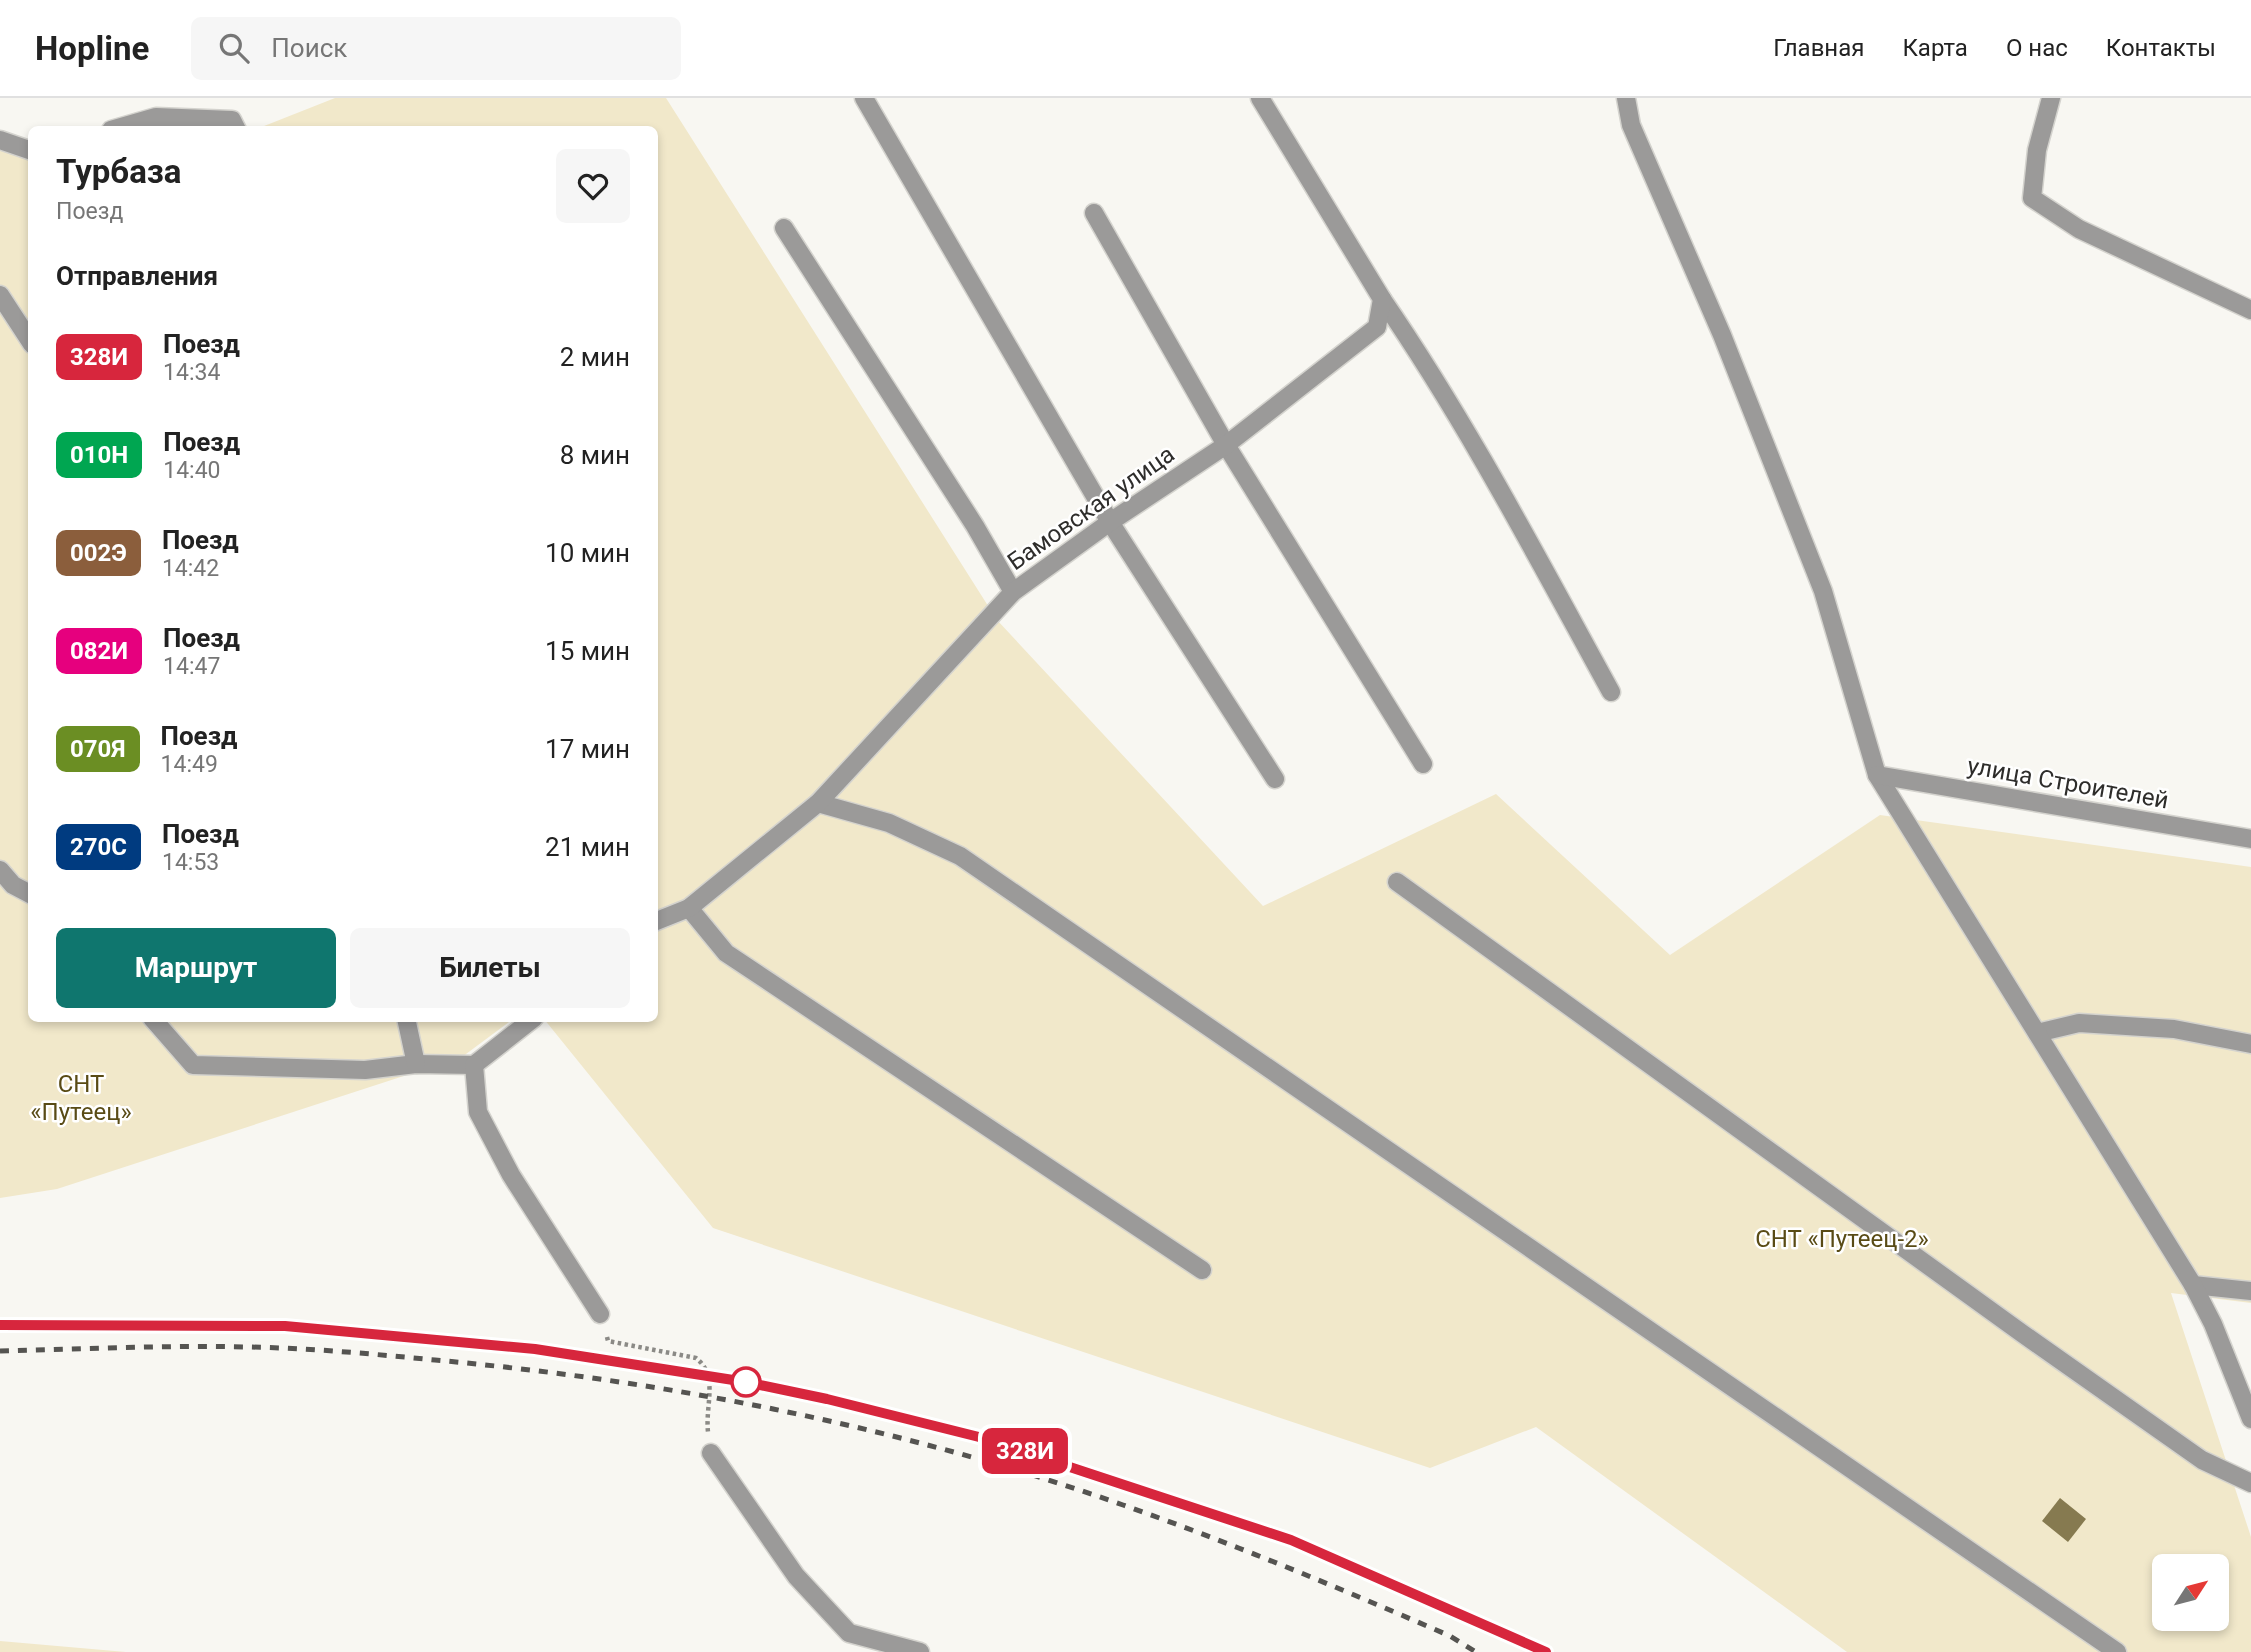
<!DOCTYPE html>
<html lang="ru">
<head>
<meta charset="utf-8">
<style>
  :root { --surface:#fff; --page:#f6f6f6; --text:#222; --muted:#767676; --line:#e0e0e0; --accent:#0f766e }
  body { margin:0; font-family:Roboto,sans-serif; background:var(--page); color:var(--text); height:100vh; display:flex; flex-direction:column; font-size:26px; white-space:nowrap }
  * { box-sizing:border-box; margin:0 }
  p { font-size:23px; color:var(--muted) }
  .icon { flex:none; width:38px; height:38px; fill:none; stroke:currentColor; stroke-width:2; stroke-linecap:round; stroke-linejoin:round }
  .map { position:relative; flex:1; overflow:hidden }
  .sheet { position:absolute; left:28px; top:28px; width:630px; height:896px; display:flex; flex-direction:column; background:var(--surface); border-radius:10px; box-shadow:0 4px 10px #0003 }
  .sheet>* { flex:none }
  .badge { padding:0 14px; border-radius:10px; font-size:24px; line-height:46px }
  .needle { width:46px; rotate:54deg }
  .controls { position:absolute; left:2152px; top:1456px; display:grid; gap:14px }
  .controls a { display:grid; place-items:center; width:77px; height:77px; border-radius:10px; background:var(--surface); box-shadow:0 4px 10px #0003; font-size:35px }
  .map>.badge { position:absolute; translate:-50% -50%; box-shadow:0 0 0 4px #fff }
  h2 { padding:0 28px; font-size:26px; line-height:63px }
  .round { display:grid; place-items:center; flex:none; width:74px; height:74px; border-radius:10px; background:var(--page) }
  .head { display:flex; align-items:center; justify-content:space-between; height:119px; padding:0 28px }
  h1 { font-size:33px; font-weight:700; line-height:52px }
  .primary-button { display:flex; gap:14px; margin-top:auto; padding:14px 28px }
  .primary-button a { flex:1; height:80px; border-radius:10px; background:var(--accent); color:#fff; font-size:28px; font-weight:700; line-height:80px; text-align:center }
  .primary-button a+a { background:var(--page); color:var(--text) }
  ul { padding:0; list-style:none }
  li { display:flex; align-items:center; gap:21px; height:98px; padding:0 28px }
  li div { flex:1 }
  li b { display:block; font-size:26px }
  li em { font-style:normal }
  li .badge { min-width:77px; font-weight:700; text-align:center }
  header { display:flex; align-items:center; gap:42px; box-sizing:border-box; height:98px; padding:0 35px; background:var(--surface); border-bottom:2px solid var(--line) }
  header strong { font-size:33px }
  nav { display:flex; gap:38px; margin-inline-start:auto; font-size:24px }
  .search { width:490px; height:63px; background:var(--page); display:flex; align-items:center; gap:18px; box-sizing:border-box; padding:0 24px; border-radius:10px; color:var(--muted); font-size:26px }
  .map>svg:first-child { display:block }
</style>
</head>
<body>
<header>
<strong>Hopline</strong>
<div class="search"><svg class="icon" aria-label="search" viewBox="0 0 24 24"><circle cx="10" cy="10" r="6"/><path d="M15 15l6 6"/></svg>Поиск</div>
<nav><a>Главная</a><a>Карта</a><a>О нас</a><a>Контакты</a></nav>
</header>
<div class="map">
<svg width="2251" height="1554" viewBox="0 0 2251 1554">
  <rect width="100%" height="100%" fill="#f8f7f2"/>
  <g fill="#f1e8ca" fill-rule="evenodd">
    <path d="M335,0H666L997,522L1263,808L1496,696L1670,857L1880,717L2251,769V1205L2171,1195L2251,1439V1554H1847L1536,1329L1430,1370L713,1130L544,921L654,920V32H254ZM2165,1468H2217V1521H2165Z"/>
    <polygon points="31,45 32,920 513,921 462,959 57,1091 0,1100 0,46"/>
    <polygon points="0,1543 126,1554 0,1554"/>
  </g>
  <polygon fill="#867a50" points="2060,1400 2086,1421 2068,1444 2042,1423"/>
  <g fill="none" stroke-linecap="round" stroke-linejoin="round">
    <g stroke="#d4d3ce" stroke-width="21">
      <g id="lane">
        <polyline points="2051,0 2037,52 2032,100 2079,131 2251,212"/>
        <polyline points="818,705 889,725 960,758 2117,1554"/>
        <polyline points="2037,935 2079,925 2174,931 2251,946"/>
        <polyline points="2193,1187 2251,1193"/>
      </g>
    </g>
    <g stroke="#d4d3ce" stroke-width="21">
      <g id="street">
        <polyline points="864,0 1110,424 1275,681"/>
        <polyline points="1626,0 1631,27 1722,237 1823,493 1877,677 2193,1187 2213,1226 2251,1321"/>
        <polyline points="111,32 156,19 232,22 237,32"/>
        <polyline points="0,42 32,53"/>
        <polyline points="1094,115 1226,347 1423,666"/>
        <polyline points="784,130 975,428 1013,494"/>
        <polyline points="0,197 32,246"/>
        <path d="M1382,201C1468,326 1538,461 1611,594"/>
        <polyline points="1877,677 2251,741"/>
        <polyline points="0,772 13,787 32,797"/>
        <polyline points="1397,784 2023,1236 2202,1362 2251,1385"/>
        <polyline points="689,810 726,855 1202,1172"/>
        <polyline points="654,824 689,810 818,705 1013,494 1110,424 1226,347 1377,229 1382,201 1260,0"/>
        <polyline points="152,920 193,967 365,972 416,966 474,967 534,920"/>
        <polyline points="406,920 416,966"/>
        <polyline points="474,967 478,1014 511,1077 600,1216"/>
        <polyline points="711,1355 796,1478 849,1535 920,1554"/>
      </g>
    </g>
    <path stroke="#8b8a86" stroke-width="4.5" stroke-dasharray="3.5 3.5" stroke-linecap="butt" d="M607,1239L608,1243L696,1260C719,1278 705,1307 708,1334"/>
    <use href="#lane" stroke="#9b9a99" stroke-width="18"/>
    <use href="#street" stroke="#9b9a99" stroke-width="18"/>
    <g stroke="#555451" stroke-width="5" stroke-dasharray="9 9" stroke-linecap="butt">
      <polyline points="0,1227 258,1225 535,1251 746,1284 827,1301 979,1339 1127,1385 1291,1442 1546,1554"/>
      <path d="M0,1253C82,1251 165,1247 248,1249C310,1250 373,1256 435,1262C668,1283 902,1329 1123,1407C1234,1446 1342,1491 1450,1538L1476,1554"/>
    </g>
  </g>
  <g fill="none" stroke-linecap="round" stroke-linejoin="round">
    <g stroke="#fff" stroke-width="16">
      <polyline id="line" points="0,1227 285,1228 535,1251 746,1284 827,1301 979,1339 1291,1442 1546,1554"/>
    </g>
    <use href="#line" stroke="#d7263d" stroke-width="10"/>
  </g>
  <circle fill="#fff" stroke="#d7263d" stroke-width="3.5" cx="746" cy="1284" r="14"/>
  <g text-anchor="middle" stroke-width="5" stroke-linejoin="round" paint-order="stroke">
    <g font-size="24" fill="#2e2d2b" stroke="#fff">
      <text transform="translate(1091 410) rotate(-35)" y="8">Бамовская улица</text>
      <text transform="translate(2068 685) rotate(10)" y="8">улица Строителей</text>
    </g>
    <g font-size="24" fill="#594b15" stroke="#fff">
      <text x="81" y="994">СНТ<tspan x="81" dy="28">«Путеец»</tspan></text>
      <text x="1842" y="1149">СНТ «Путеец-2»</text>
    </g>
  </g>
</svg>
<div class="controls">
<a><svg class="needle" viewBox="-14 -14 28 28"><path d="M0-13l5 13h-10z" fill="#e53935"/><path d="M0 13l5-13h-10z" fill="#767676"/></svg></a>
</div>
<b class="badge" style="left:1025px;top:1353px;background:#d7263d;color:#fff">328И</b>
<section class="sheet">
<div class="head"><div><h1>Турбаза</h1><p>Поезд</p></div><a class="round"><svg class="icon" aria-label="heart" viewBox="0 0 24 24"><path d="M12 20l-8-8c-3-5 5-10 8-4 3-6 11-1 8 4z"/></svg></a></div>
<h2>Отправления</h2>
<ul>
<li><span class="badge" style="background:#d7263d;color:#fff">328И</span><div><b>Поезд</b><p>14:34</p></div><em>2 мин</em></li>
<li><span class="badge" style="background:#00a651;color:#fff">010Н</span><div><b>Поезд</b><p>14:40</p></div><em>8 мин</em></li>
<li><span class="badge" style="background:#8b5e3c;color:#fff">002Э</span><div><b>Поезд</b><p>14:42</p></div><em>10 мин</em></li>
<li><span class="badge" style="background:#e6007e;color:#fff">082И</span><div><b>Поезд</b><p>14:47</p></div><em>15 мин</em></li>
<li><span class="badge" style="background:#6b8e23;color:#fff">070Я</span><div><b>Поезд</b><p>14:49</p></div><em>17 мин</em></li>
<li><span class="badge" style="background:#003b80;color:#fff">270С</span><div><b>Поезд</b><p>14:53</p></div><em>21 мин</em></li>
</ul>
<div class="primary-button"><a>Маршрут</a><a>Билеты</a></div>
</section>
</div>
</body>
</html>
